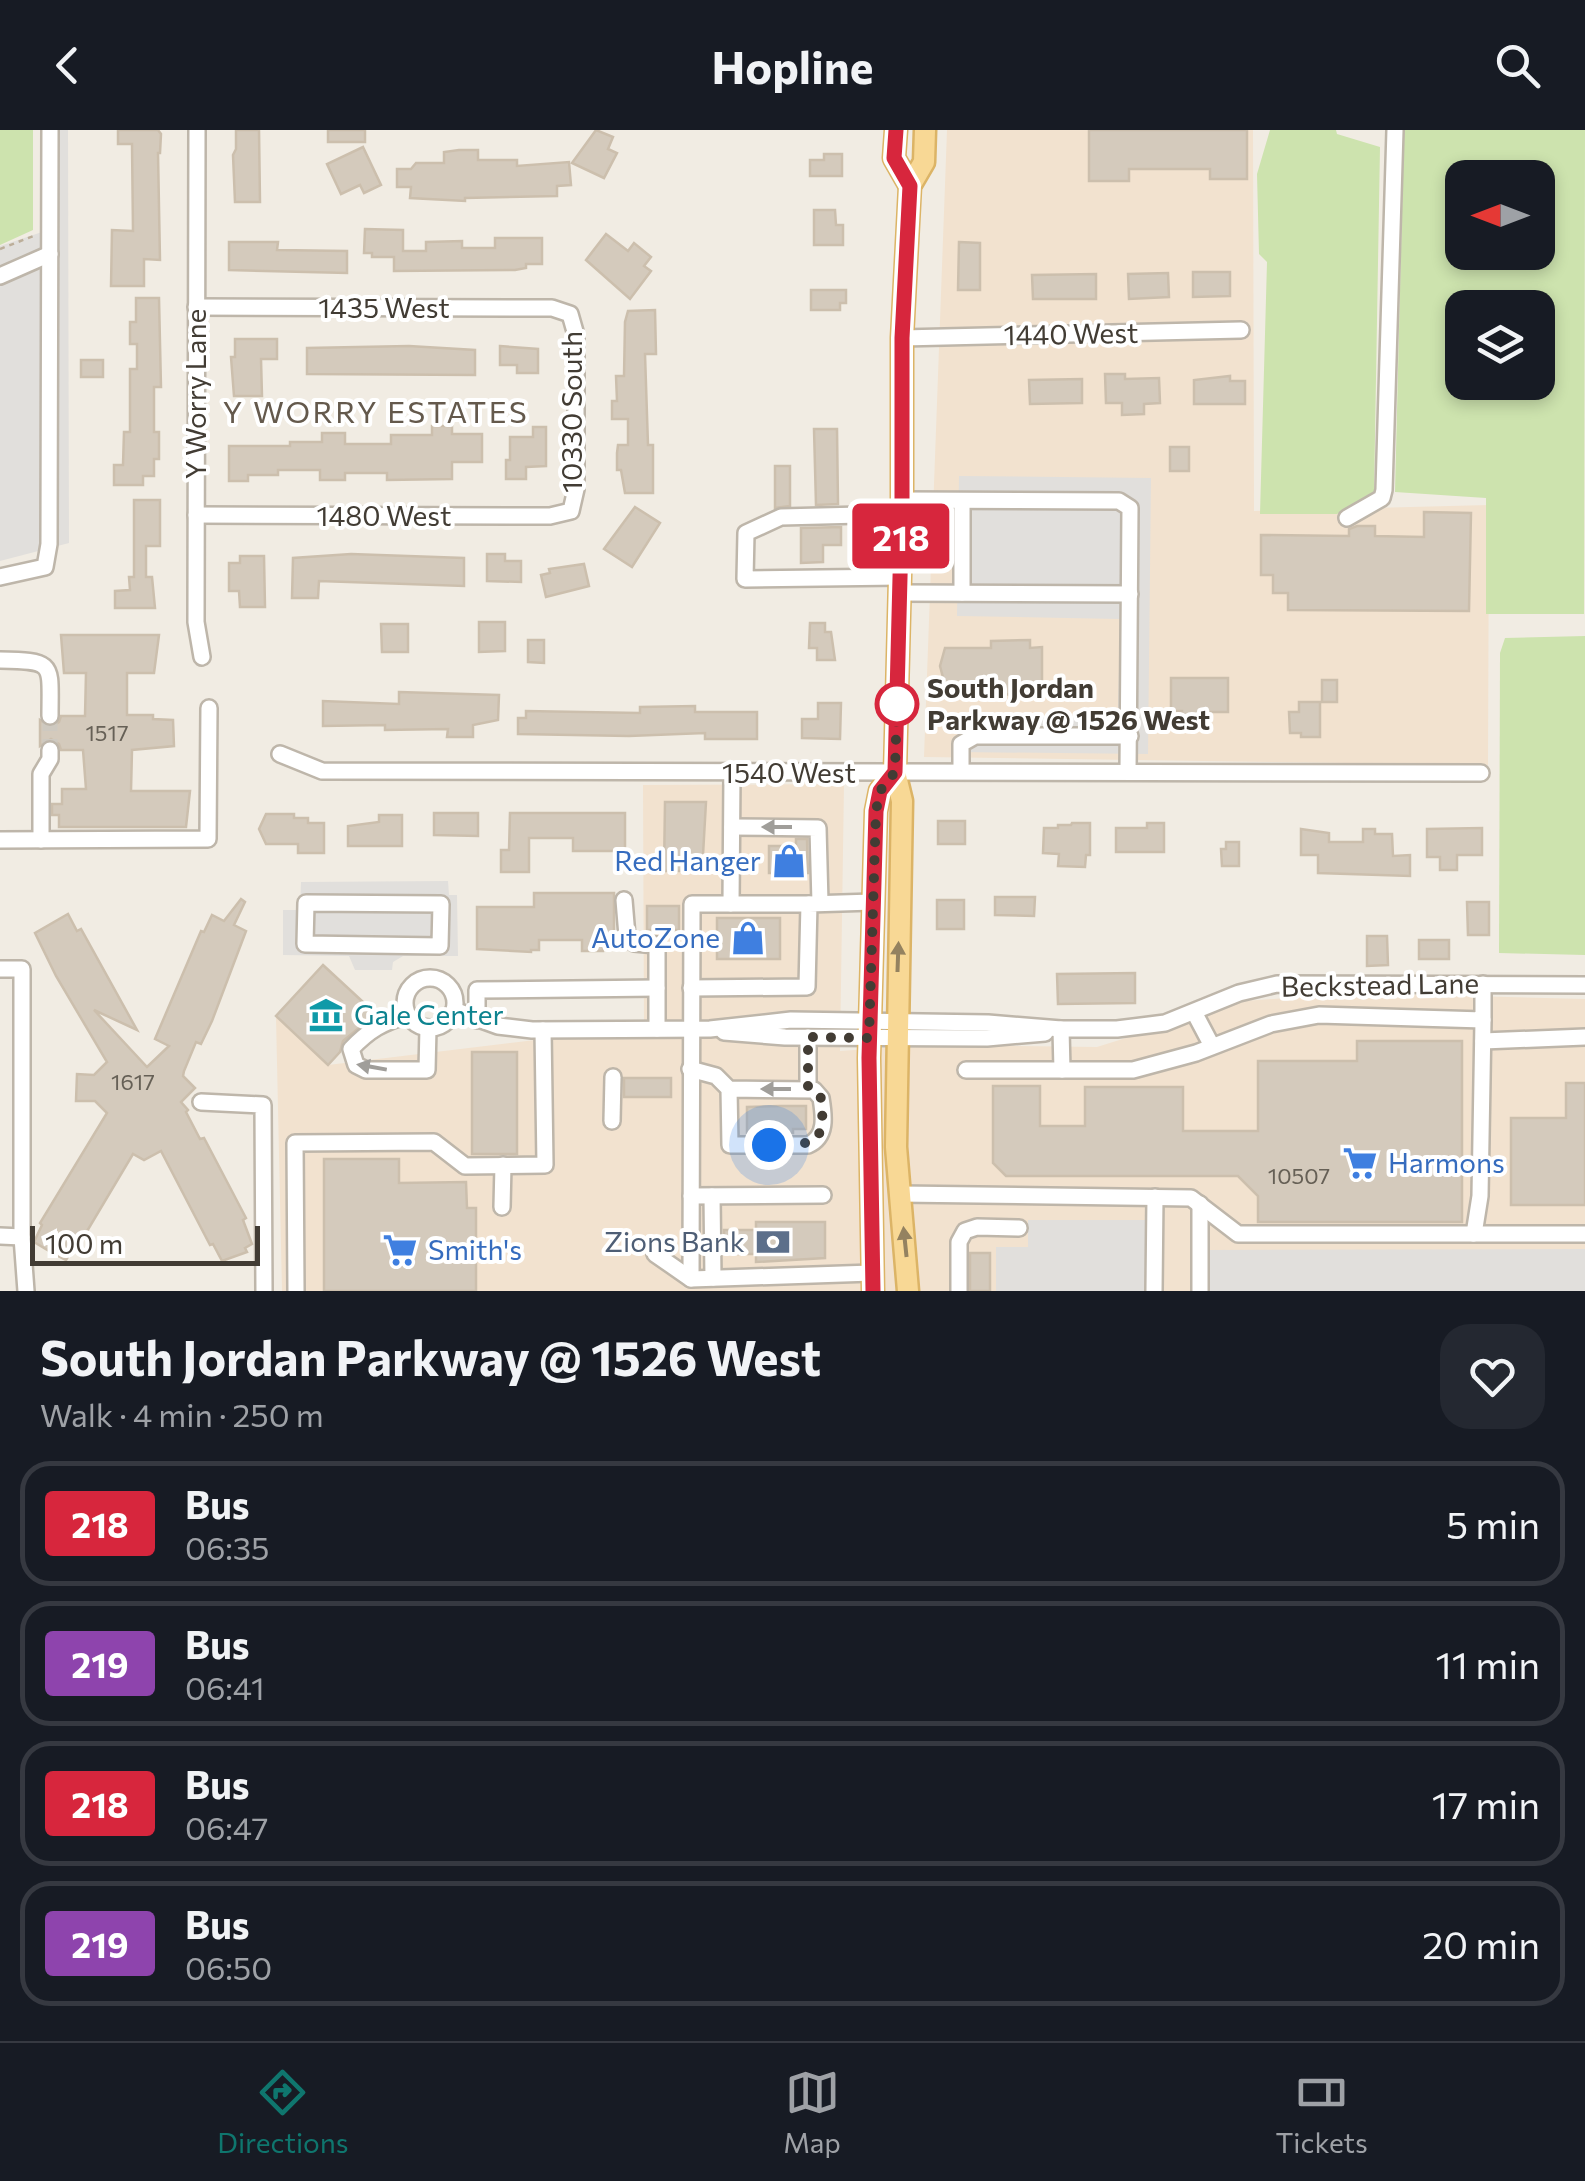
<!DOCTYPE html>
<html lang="en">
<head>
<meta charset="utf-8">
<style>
  :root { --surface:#171b24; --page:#242831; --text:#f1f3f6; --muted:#9ea1a6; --line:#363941; --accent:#0f766e }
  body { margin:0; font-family:Commissioner,sans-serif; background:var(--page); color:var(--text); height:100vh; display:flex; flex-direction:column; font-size:38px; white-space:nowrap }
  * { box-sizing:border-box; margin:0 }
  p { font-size:32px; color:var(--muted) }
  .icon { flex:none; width:55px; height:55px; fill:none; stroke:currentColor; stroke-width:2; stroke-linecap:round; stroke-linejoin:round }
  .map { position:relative; height:1161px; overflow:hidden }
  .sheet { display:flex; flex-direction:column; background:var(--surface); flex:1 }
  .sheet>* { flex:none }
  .badge { padding:0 20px; border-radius:8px; font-size:35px; line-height:65px }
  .needle { width:65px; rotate:270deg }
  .buttons { position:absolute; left:1445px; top:30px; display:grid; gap:20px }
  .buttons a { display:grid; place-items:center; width:110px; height:110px; border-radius:20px; background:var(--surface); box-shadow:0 5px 15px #0003; font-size:50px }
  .scale { position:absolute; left:30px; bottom:25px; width:230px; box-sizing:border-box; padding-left:10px; border:5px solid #423c34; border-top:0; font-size:28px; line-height:35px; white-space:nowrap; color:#423c34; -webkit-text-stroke:8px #fff; paint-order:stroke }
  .you { position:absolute; width:50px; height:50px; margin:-25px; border:8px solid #fff; border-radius:50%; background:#1a73e8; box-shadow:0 0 0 15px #1a73e833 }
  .map>.badge { position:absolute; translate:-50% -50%; box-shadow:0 0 0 5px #fff }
  .round { display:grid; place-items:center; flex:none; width:105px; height:105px; border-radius:30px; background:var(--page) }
  .summary { display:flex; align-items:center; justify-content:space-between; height:170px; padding:0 40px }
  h1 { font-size:48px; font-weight:700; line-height:75px }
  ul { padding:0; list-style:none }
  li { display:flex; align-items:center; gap:30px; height:125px; margin:0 20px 15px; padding:0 20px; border:5px solid var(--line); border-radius:30px }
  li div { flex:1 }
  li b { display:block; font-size:38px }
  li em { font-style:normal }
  li .badge { min-width:110px; font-weight:700; text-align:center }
  header { display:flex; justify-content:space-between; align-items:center; height:130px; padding:0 40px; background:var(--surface); font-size:45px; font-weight:700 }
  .dock { display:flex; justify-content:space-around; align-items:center; height:140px; border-top:2px solid var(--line); background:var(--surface); font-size:28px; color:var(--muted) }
  .dock a { display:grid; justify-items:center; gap:5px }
  .dock .active { color:var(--accent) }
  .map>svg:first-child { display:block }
</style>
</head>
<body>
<header><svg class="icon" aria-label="back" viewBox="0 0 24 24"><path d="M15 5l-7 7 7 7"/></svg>Hopline<svg class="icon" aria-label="search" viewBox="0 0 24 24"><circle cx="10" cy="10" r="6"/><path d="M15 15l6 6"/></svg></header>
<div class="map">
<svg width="1585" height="1161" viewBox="0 0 1585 1161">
  <rect width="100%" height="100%" fill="#f1ece3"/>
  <g fill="#f2e2cf">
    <polygon points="947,0 1253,0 1254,381 1489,375 1488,635 924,627"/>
    <polygon points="844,654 840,921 923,915 1097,917 1244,871 1356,863 1585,869 1585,1161 282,1161 276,887 328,935 644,897 643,655"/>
  </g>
  <g fill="#cde3ae" fill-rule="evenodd">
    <polygon points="0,0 33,0 33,100 0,115"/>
    <polygon points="1270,0 1336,0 1337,4 1380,17 1374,364 1337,384 1260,384 1267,132 1259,124 1257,44"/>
    <path d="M1404,0H1585L1584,484H1486V368L1395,362ZM1462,48H1538V122H1462ZM1462,178H1538V252H1462Z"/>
    <polygon points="1585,506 1585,825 1499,823 1500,523 1505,508"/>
  </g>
  <g fill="#e1dfdc">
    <polygon points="56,0 68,0 69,413 0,431 0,116 54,98"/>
    <polygon points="959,346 1151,348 1148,624 957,622 958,586 1118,588 1120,489 957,486"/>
    <polygon points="448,751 449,765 457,765 458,826 403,826 393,832 392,840 355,840 349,826 283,825 283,780 300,780 301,752"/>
    <polygon points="1028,1090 1145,1090 1145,1161 996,1161 996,1117 1028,1117"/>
    <polygon points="1585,1119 1585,1161 1208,1161 1208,1120"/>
  </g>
  <g fill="#d4cabc" stroke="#ccbfad" stroke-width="2.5">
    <polygon points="118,0 158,0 161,4 160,23 158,23 160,130 144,129 144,156 111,156 112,100 133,101 132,14 118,14"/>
    <polygon points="236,0 259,0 260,72 235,72 233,25 236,19"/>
    <rect x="328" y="0" width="37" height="12"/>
    <polygon points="596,0 613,7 608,19 617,23 604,48 572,33"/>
    <polygon points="1089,0 1247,0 1247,49 1210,49 1210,39 1129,39 1129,51 1089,51"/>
    <polygon points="363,17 381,55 364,63 360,55 341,64 327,34"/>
    <polygon points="459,20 478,20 478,30 517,30 517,36 569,32 571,55 557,56 557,66 465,68 465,71 410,68 411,57 397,57 397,39 411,39 416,33 444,33 444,22"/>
    <polygon points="824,24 842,24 842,46 810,46 810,30 824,30"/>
    <polygon points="814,80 835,80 836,95 843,95 843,115 814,115"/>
    <polygon points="365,99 403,100 403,121 426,121 426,112 462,111 462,118 495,118 495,108 542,108 542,134 526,134 526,138 515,140 394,141 394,127 372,127 372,123 364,123"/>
    <polygon points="606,104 628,121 634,113 651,127 644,136 651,141 630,169 586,130"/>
    <polygon points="229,112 278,112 277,120 347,121 347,143 229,140"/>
    <polygon points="959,112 980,113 980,160 958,160"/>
    <polygon points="1193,142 1230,142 1230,166 1193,167"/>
    <polygon points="1168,143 1169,167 1129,169 1128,144"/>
    <polygon points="1096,144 1096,169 1033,169 1032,145"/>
    <polygon points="811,160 846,160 846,173 840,173 840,180 811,180"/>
    <polygon points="136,168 159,168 161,257 154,257 154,302 159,302 159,329 154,329 154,346 143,346 143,355 114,355 114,335 123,335 124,302 130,302 130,239 137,239 137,214 130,214 130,192 136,192"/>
    <polygon points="655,180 656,224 645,224 648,315 653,315 653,363 625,363 621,340 617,340 617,323 618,315 628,315 628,289 612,289 612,271 617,271 616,246 624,246 625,192 628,181"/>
    <polygon points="235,209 277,209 277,229 261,229 262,266 234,266 231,227 235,227"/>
    <polygon points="409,216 475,220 475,245 307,244 307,218"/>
    <polygon points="500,216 538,219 538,243 517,243 517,235 500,235"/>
    <rect x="81" y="230" width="22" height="17"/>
    <polygon points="1105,244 1125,244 1125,249 1159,248 1160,273 1144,274 1144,284 1122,285 1122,273 1106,273"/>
    <polygon points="1230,246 1230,251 1245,251 1245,274 1194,274 1194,250"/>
    <polygon points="1082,249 1082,273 1030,274 1029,250"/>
    <polygon points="432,296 452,296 452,304 482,304 482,332 452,332 452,349 387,350 387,343 345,343 345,350 320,350 320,340 278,340 278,345 248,345 248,351 229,351 229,316 290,316 290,312 322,312 322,303 345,303 345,314 391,314 391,305 432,305"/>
    <polygon points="533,297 546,297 546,336 526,337 526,349 506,349 506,330 510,330 510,307 533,307"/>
    <polygon points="814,299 837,299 838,374 816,375"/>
    <rect x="1170" y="317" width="19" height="24"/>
    <polygon points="775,336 790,336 790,376 775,378"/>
    <polygon points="134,370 160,370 160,416 146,416 146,447 152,447 155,478 115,478 115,461 130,460 129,447 134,447"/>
    <polygon points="635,377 660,393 632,437 604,419"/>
    <polygon points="1424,382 1471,383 1469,481 1288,480 1288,463 1273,463 1273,445 1261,445 1261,405 1349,406 1349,399 1357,396 1375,396 1375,406 1424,407"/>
    <polygon points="841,397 841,415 823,415 823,432 801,433 801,398"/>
    <polygon points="351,424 464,428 464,456 319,451 318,468 292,468 293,428"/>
    <polygon points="487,424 505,424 505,431 521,431 521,452 487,451"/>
    <polygon points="240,426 264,426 265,477 240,477 239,461 229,461 229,433 240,433"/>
    <polygon points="584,434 589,456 546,467 541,445 550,443 549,439"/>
    <polygon points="479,492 505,492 505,521 479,522"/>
    <polygon points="810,493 825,493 825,502 831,502 835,530 817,530 817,518 809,518"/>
    <polygon points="381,494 408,494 408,522 382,522"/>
    <polygon points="61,505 159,505 154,543 127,543 127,585 153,585 153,589 173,590 174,616 132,620 131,661 190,661 186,697 59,697 59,685 52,685 52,674 62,674 62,659 86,659 83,620 61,620 59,614 51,609 40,616 40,590 51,597 59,592 61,586 85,586 86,543 64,543"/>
    <polygon points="528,510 544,510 544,533 528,532"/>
    <polygon points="1030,510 1030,518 1042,517 1042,557 1030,557 1030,565 991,564 991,556 945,555 940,536 945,518 991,518 991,511"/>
    <polygon points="1171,548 1228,548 1228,582 1211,582 1211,589 1182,589 1182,581 1171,581"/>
    <rect x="1322" y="550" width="15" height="22"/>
    <polygon points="399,562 499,565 498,590 473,595 473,607 447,607 448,599 385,600 385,595 323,596 323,571 399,574"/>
    <polygon points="1299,572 1320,572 1320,607 1301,607 1301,603 1290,603 1289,582 1299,582"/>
    <polygon points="818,573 841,573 840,609 802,608 802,589 818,589"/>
    <polygon points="695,576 695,582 757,582 757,609 705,609 705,603 629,606 518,604 518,588 526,588 526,581 640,583 640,577"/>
    <polygon points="665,672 706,672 703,725 706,725 706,741 664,741"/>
    <polygon points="434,683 478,683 478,706 434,705"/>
    <polygon points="510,683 625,683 625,721 573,721 573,708 529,708 529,742 501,742 501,720 509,720"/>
    <polygon points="266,684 294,684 294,688 308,688 308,693 324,693 324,723 298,723 298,714 266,714 259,699"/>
    <polygon points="379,685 402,685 402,716 348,716 348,696 379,692"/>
    <rect x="938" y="691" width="27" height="23"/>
    <polygon points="1072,693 1090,693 1090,725 1086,725 1085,737 1058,736 1059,724 1043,723 1044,698 1058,698 1058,695 1071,695"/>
    <polygon points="1147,693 1164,693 1164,722 1116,722 1116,698 1147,698"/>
    <polygon points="1482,698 1482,725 1457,725 1457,740 1440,740 1440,727 1427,727 1427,699"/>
    <polygon points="1301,699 1329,703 1329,712 1363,712 1363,699 1375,699 1375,704 1392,704 1393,726 1410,725 1410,746 1318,743 1318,725 1301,725"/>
    <polygon points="796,709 807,709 808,743 769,743 769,716 796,716"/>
    <polygon points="1226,712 1239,712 1239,736 1222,736 1221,719 1226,719"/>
    <polygon points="534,763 614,763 614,810 603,810 603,821 582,821 582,810 539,810 539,820 531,820 531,822 477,819 477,777 534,777"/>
    <polygon points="995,767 1035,767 1034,786 995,785"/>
    <polygon points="241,769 245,772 234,795 246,801 212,891 201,914 196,912 184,941 183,946 195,958 181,972 188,980 186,982 200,1009 204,1008 246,1088 243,1090 252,1114 245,1118 247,1122 222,1131 213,1114 210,1115 161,1021 144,1030 133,1024 83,1108 80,1106 66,1130 54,1124 34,1112 42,1095 40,1093 107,983 95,971 76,971 77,944 94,945 107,932 56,846 35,803 68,784 77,801 81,799 137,900 94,880 147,937 169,916 155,909 201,801 204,802 212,785 224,791"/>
    <rect x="937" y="770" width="27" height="29"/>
    <polygon points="1467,772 1489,772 1489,805 1468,805"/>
    <rect x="647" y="776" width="32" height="24"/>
    <rect x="717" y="788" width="63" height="41"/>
    <polygon points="1367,806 1387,806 1388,835 1367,836"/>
    <rect x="1419" y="810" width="30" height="19"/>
    <polygon points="323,835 376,884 343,911 340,922 328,935 276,886"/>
    <polygon points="1135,843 1135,873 1058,874 1057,844"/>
    <polygon points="1357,911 1462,911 1462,1092 1258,1092 1258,1066 1238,1046 1006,1046 993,1033 993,956 1040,956 1040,996 1085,996 1085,957 1183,957 1183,1001 1258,1001 1258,931 1357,931"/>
    <rect x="472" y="922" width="45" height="102"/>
    <rect x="624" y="948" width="47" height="19"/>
    <polygon points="1566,953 1585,953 1585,1075 1511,1075 1511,988 1566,988"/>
    <polygon points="781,976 806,976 806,999 793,999 793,1003 747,1003 747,977"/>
    <polygon points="324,1029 399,1029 399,1053 466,1052 467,1078 476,1078 476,1161 324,1161"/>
    <polygon points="756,1092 825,1092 825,1128 756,1132 756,1124 724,1124 724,1100 756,1100"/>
    <rect x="970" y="1123" width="20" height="38"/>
  </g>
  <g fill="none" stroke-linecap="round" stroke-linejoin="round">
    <polyline stroke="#cec9c0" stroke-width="15" stroke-dasharray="15 8" stroke-linecap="butt" points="50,586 50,620"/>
    <g stroke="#beb6aa" stroke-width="20">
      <g id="minor">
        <polyline points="197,0 196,492 202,527"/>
        <polyline points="0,146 50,124"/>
        <polyline points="902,208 1241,200"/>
        <polyline points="902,370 1119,371 1130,378 1128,642"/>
        <polyline points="962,371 962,463"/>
        <polyline points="196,385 550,386 571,381 576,359 576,205 570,184 552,178 196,177"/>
        <polyline points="1347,388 1382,368 1384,360 1395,0"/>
        <polyline points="0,447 45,437 49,414 50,0"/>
        <polyline points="900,447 745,449 746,403 781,387 901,384"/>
        <polyline points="899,463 1130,464"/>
        <path d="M0,530C56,531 50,533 50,586"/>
        <polyline points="280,624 322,641 1481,643"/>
        <polyline points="961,641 961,614 975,606 1130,606"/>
        <polyline points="732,697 818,698 820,773"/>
        <polyline points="0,710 208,709 209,578"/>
        <polyline points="41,710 41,644 50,629 50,620"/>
        <polyline points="624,770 627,806 634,813 657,815 657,899"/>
        <polygon points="306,773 441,774 440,816 305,814"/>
        <polyline points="731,774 732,644"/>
        <polyline points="0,839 22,839 22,1107 26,1161"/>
        <circle cx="430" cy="873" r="25"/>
        <polyline points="691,858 807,857 809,774 873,772"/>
        <polyline points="454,880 498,896 532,900 710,899 791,890 988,893 1061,899 1117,899 1165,893 1239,863 1277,854 1585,855"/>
        <polyline points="1194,882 1212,916"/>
        <path d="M408,885C383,892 369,900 351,919L356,935L366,940H427L428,898"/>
        <polyline points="477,890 477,860 657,858"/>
        <polyline points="1061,899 1062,940"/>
        <polyline points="724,902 785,907 987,908 1045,903"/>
        <polyline points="808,907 808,958"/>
        <polyline points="1483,911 1585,907"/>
        <path d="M690,939L716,946L729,959L814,960L821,968C824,986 827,1007 808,1015H730L729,959"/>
        <polyline points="966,940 1133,940 1196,923 1271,894 1319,885 1483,890 1483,854"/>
        <polyline points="201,972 263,975 264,1161"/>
        <polyline points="612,991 613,947"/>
        <polyline points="900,1064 1191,1068 1238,1104 1585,1104"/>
        <polyline points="691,1066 823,1065"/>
        <polyline points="712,1066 713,1148"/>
        <polyline points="1200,1074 1200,1161"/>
        <polyline points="502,1077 503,1035"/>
        <polyline points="1474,1104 1480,1066 1483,890"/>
        <polyline points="0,1106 22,1107"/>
        <polyline points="655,1124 691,1149 872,1143"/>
        <polyline points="691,1149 692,774 809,774"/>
        <polyline points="296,1161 295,1013 434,1012 465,1036 545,1035 543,900"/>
        <polyline points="959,1161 959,1112 965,1101 977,1097 1019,1098"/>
        <polyline points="1154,1161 1155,1067"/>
      </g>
    </g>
    <g stroke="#dcb466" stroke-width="25">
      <g id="major">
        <polyline points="896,0 894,28 910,56"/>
        <polyline points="873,1161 869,928 876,681 880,661 895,642"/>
        <polyline points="908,1161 896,1017 902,671 895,642 902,370 902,208 910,56 924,32 925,0"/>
      </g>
    </g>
    <polyline stroke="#bcae99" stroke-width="2.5" stroke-dasharray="5 5" stroke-linecap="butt" points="0,119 36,105"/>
    <use href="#minor" stroke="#fff" stroke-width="15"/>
    <use href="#major" stroke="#f8d895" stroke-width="20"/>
  </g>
  <defs><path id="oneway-solid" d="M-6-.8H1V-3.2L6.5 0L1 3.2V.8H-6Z" transform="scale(2.5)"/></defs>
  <g fill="#a09e9a">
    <use href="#oneway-solid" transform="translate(777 697) rotate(-180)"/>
    <use href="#oneway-solid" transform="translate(372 937) rotate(-170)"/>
    <use href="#oneway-solid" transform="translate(776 959) rotate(180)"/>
  </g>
  <g fill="#948260">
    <use href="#oneway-solid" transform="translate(898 827) rotate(-88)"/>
    <use href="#oneway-solid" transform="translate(905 1112) rotate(-96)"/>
  </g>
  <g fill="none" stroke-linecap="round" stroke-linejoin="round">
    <g stroke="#fff" stroke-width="22">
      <polyline id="line" points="873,1161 869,928 876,681 880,661 895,642 902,370 902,208 910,56 894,28 896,0"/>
    </g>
    <use href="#line" stroke="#d7263d" stroke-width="15"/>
    <path stroke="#423c34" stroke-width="10" stroke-dasharray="0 18" d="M769,1015C812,1014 827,1018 821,968L808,958V907L869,908L876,681L880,661L895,642L897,570V574"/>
  </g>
  <defs>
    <g id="shop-bare" transform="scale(2.7)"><path d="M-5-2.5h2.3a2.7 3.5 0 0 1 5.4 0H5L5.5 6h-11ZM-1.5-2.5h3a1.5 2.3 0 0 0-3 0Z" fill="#3f7fe0" stroke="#fff" stroke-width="2.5" paint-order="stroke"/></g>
    <g id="museum-bare" transform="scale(2.7)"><path d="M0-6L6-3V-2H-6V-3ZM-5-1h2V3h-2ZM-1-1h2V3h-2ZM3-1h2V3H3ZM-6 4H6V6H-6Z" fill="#0f9aa8" stroke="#fff" stroke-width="2.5" paint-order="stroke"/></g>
    <g id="supermarket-bare" transform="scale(2.7)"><path d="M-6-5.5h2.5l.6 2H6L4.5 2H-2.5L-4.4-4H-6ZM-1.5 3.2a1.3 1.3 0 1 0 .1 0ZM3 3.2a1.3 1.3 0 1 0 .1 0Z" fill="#3f7fe0" stroke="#fff" stroke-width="2.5" paint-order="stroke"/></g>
    <g id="bank-bare" transform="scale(2.7)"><path d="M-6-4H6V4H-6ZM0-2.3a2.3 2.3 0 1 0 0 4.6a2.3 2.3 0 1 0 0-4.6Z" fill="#5c6f8a" stroke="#fff" stroke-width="2.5" paint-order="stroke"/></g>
  </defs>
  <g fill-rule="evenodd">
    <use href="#shop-bare" x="789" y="731"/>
    <use href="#shop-bare" x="748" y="808"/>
    <use href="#museum-bare" x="326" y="885"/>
    <use href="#supermarket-bare" x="1360" y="1033"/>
    <use href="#bank-bare" x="773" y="1112"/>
    <use href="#supermarket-bare" x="400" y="1120"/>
  </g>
  <circle fill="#fff" stroke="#d7263d" stroke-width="5" cx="897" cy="574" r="20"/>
  <g text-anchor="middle" stroke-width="8" stroke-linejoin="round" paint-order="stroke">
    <g font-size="22" fill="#666056">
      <text x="107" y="611">1517</text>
      <text x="133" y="960">1617</text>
      <text x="1299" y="1054">10507</text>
    </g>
    <g font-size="28" fill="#423c34" stroke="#fff">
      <text x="384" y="188">1435 West</text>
      <text transform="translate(1071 204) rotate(-1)" y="10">1440 West</text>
      <text transform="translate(196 264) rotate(-90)" y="10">Y Worry Lane</text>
      <text transform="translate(572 282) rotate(-90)" y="10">10330 South</text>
      <text x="384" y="396">1480 West</text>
      <text x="789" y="653">1540 West</text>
      <text transform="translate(1380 855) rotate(-1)" y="10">Beckstead Lane</text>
    </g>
    <g font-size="28" font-weight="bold" fill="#423c34" stroke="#fff" text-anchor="start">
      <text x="927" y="568">South Jordan<tspan x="927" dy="32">Parkway @ 1526 West</tspan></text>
    </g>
    <g font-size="28" fill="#366cbe" stroke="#fff" text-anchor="end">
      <text x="761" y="741">Red Hanger</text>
      <text x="720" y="818">AutoZone</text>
      <text x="1388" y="1043" text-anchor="start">Harmons</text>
      <text x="428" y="1130" text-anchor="start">Smith's</text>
    </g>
    <g font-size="28" fill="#0d838f" stroke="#fff" text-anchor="start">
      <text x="354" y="895">Gale Center</text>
    </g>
    <g font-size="28" fill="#4e5e75" stroke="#fff" text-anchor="end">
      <text x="745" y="1122">Zions Bank</text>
    </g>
    <g font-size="30" letter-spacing="2.5" fill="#64594c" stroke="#fff">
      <text x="376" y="293">Y WORRY ESTATES</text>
    </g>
  </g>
</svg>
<div class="buttons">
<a><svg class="needle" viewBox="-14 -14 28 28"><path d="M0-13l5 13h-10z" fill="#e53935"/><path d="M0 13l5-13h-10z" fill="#9ea1a6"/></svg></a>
<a><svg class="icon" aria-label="layers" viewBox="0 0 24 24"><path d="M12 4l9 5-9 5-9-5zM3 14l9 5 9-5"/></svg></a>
</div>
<div class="scale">100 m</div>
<div class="you" style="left:769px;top:1015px"></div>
<b class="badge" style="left:901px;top:406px;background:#d7263d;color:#fff">218</b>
</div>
<section class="sheet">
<div class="summary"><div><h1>South Jordan Parkway @ 1526 West</h1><p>Walk · 4 min · 250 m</p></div><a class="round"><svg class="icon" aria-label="heart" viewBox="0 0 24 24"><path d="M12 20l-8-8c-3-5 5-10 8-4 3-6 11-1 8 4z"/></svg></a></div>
<ul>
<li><span class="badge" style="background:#d7263d;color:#fff">218</span><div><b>Bus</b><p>06:35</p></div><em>5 min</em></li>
<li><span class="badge" style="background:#8e44ad;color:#fff">219</span><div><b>Bus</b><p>06:41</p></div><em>11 min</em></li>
<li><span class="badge" style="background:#d7263d;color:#fff">218</span><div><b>Bus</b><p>06:47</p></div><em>17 min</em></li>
<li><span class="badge" style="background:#8e44ad;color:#fff">219</span><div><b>Bus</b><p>06:50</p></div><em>20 min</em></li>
</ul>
</section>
<nav class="dock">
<a class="active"><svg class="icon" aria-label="directions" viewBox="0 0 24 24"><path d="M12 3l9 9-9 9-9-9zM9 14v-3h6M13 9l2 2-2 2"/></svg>Directions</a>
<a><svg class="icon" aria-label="map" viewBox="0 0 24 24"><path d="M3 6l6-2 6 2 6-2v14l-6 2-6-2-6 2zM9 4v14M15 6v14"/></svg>Map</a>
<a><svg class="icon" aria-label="tickets" viewBox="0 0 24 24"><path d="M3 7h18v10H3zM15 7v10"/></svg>Tickets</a>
</nav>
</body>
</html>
